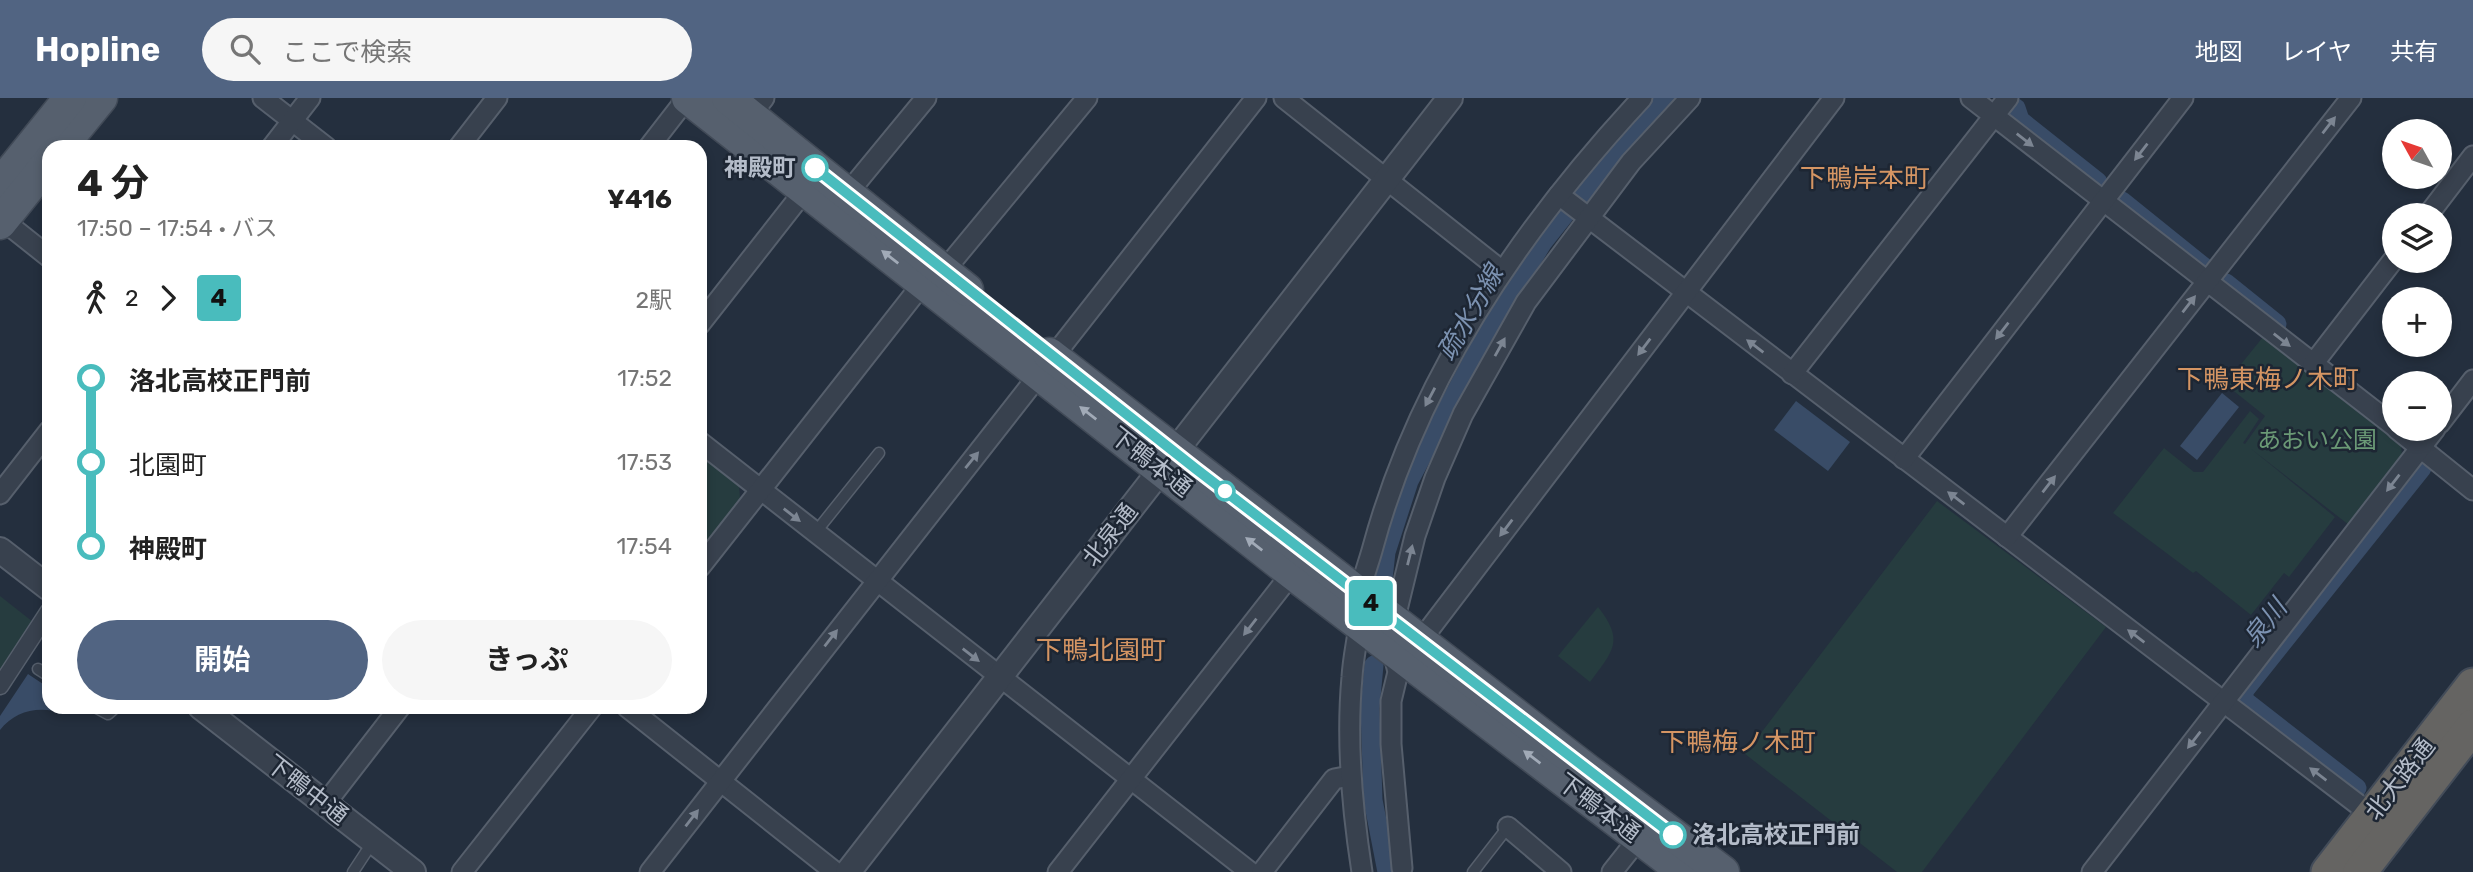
<!DOCTYPE html>
<html lang="ja">
<head>
<meta charset="utf-8">
<style>
  :root { --surface:#fff; --page:#f6f6f6; --text:#222; --muted:#767676; --accent:#516482 }
  body { margin:0; font-family:Rubik,"Noto Sans JP",sans-serif; background:var(--page); color:var(--text); height:100vh; display:flex; flex-direction:column; font-size:26px; white-space:nowrap }
  * { box-sizing:border-box; margin:0 }
  p { font-size:23px; color:var(--muted) }
  .icon { flex:none; width:38px; height:38px; fill:none; stroke:currentColor; stroke-width:2; stroke-linecap:round; stroke-linejoin:round }
  .map { position:relative; flex:1; overflow:hidden }
  .details { position:absolute; left:42px; top:42px; width:665px; height:574px; display:flex; flex-direction:column; background:var(--surface); border-radius:21px; box-shadow:0 4px 10px #0003 }
  .details>* { flex:none }
  .badge { padding:0 14px; border-radius:5px; font-size:24px; line-height:46px }
  .needle { width:46px; rotate:310deg }
  .fabs { position:absolute; left:2382px; top:21px; display:grid; gap:14px }
  .fabs a { display:grid; place-items:center; width:70px; height:70px; border-radius:50%; background:var(--surface); box-shadow:0 4px 10px #0003; font-size:35px }
  .map>.badge { position:absolute; translate:-50% -50%; box-shadow:0 0 0 4px #fff }
  .legs { display:flex; align-items:center; gap:10px; height:77px; padding:0 35px; font-size:23px }
  .legs p { margin-inline-start:auto }
  .headline { display:flex; align-items:center; justify-content:space-between; height:119px; padding:0 35px }
  h1 { font-size:38px; font-weight:700; line-height:52px }
  .cta { display:flex; gap:14px; margin-top:auto; padding:14px 35px }
  .cta a { flex:1; height:80px; border-radius:42px; background:var(--accent); color:#fff; font-size:28px; font-weight:700; line-height:80px; text-align:center }
  .cta a+a { background:var(--page); color:var(--text) }
  ul { padding:0 35px; list-style:none }
  li { display:flex; align-items:center; gap:24px; height:84px; font-size:26px }
  li i { display:grid; place-items:center; width:10px; height:100%; margin:0 9px; background:currentColor }
  li i::after { content:''; width:18px; height:18px; margin:-9px; border:5px solid; border-radius:50%; background:var(--surface) }
  li p { margin-inline-start:auto }
  li:first-child i { background:linear-gradient(#0000 50%,currentColor 0) }
  li:last-child i { background:linear-gradient(currentColor 50%,#0000 0) }
  header { display:flex; align-items:center; gap:42px; box-sizing:border-box; height:98px; padding:0 35px; background:var(--accent); color:#fff }
  header strong { font-size:33px }
  nav { display:flex; gap:38px; margin-inline-start:auto; font-size:24px }
  .search { width:490px; height:63px; background:var(--page); display:flex; align-items:center; gap:18px; box-sizing:border-box; padding:0 24px; border-radius:38px; color:var(--muted); font-size:26px }
  .map>svg:first-child { display:block }
</style>
</head>
<body>
<header>
<strong>Hopline</strong>
<div class="search"><svg class="icon" aria-label="search" viewBox="0 0 24 24"><circle cx="10" cy="10" r="6"/><path d="M15 15l6 6"/></svg>ここで検索</div>
<nav><a>地図</a><a>レイヤ</a><a>共有</a></nav>
</header>
<div class="map">
<svg width="2473" height="774" viewBox="0 0 2473 774">
  <rect width="100%" height="100%" fill="#242f3e"/>
  <g fill="#263c3f">
    <polygon points="2263,239 2401,348 2402,357 2349,427 2250,350 2335,419 2289,479 2284,475 2251,517 2196,473 2193,475 2113,415 2164,350 2194,374 2203,374 2250,313 2259,321 2243,345 2245,346 2265,318 2225,286"/>
    <polygon points="700,354 739,386 740,401 700,453"/>
    <polygon points="1937,403 2106,529 1922,774 1897,774 1745,656"/>
    <polygon points="0,498 33,524 0,573"/>
    <path d="M1598,509C1625,543 1613,553 1590,584L1558,558Z"/>
  </g>
  <g fill="#394c67">
    <polygon points="2222,295 2239,309 2197,362 2180,348"/>
    <polygon points="1796,303 1850,344 1828,373 1774,332"/>
    <path d="M28,576L49,590V609H68L64,616C41,607 15,612 0,632V618Z"/>
  </g>
  <g fill="none" stroke-linecap="round" stroke-linejoin="round">
    <g stroke="#394c67" stroke-width="19">
      <polyline points="2016,10 2020,22 2098,84"/>
      <polyline points="2122,103 2204,169"/>
      <polyline points="2226,185 2277,226"/>
      <polyline points="1382,490 1386,454 1409,383 1487,235 1543,144 1597,76 1666,0"/>
      <polyline points="1374,567 1370,610 1373,702 1387,774"/>
      <polyline points="2357,690 2244,602 2244,593 2422,370"/>
    </g>
    <g stroke="#565f6c" stroke-width="13">
      <g id="service">
        <polyline points="815,435 879,355"/>
        <polyline points="38,571 49,578"/>
        <polyline points="95,609 108,616 116,609"/>
        <polyline points="353,774 372,745"/>
        <polyline points="1473,774 1508,729"/>
      </g>
    </g>
    <g stroke="#565f6c" stroke-width="19">
      <polyline id="pedestrian" points="0,588 49,513"/>
    </g>
    <g stroke="#565f6c" stroke-width="23">
      <g id="minor">
        <polyline points="263,0 326,49"/>
        <polyline points="1284,0 1502,173"/>
        <polyline points="1971,0 2394,328"/>
        <polyline points="744,25 764,0"/>
        <polyline points="272,49 310,0"/>
        <polyline points="459,49 497,0"/>
        <polyline points="649,49 687,0"/>
        <polyline points="1559,97 2372,717"/>
        <polyline points="842,102 926,0"/>
        <polyline points="2428,117 2473,58"/>
        <polyline points="0,120 49,159"/>
        <polyline points="700,226 805,92"/>
        <polyline points="2313,266 2394,161"/>
        <polyline points="1792,276 2008,0"/>
        <polyline points="2440,325 2473,282"/>
        <polyline points="2397,331 2473,392"/>
        <polyline points="700,344 1250,774"/>
        <polyline points="1904,361 2183,0"/>
        <polyline points="0,396 49,333"/>
        <polyline points="2007,439 2351,0"/>
        <polyline points="700,469 923,185 944,173 1087,0"/>
        <polyline points="1415,550 1834,0"/>
        <polyline points="627,609 835,774"/>
        <polyline points="325,706 400,609"/>
        <polyline points="1508,729 1561,774"/>
        <polyline points="1402,770 1391,646 1391,603 1398,574 1393,553 1394,524 1415,438 1435,380 1463,316 1526,204 1631,64 1690,0"/>
        <polyline points="462,774 592,609"/>
        <path d="M650,774C851,515 1055,258 1256,0"/>
        <polyline points="1058,774 1292,475"/>
        <polyline points="1262,774 1334,681 1350,678"/>
        <path d="M1362,774C1352,710 1346,644 1352,579C1353,561 1357,544 1359,527C1360,516 1358,505 1360,495C1363,479 1369,464 1373,449C1419,279 1523,128 1642,0"/>
        <polyline points="1612,774 1646,731"/>
        <polyline points="2092,774 2435,331"/>
      </g>
    </g>
    <g stroke="#565f6c" stroke-width="28">
      <g id="tertiary">
        <polyline points="0,452 49,490"/>
        <polyline points="201,609 413,774"/>
        <polyline points="848,774 1450,0"/>
      </g>
    </g>
    <g stroke="#414a57" stroke-width="35">
      <g id="primary">
        <polyline points="688,0 1292,475 1684,774"/>
        <polyline points="728,0 967,192"/>
        <polyline points="61,49 101,0"/>
        <polyline points="0,87 70,0"/>
        <polyline points="0,125 49,64"/>
        <polyline points="1049,256 1587,672 1723,774"/>
      </g>
    </g>
    <g stroke="#434c59" stroke-width="37">
      <g id="trunk">
        <polyline points="2328,774 2473,587"/>
        <polyline points="2360,774 2473,628"/>
      </g>
    </g>
    <use href="#service" stroke="#38414e" stroke-width="10"/>
    <use href="#pedestrian" stroke="#38414e" stroke-width="16"/>
    <use href="#minor" stroke="#38414e" stroke-width="19"/>
    <use href="#tertiary" stroke="#38414e" stroke-width="24"/>
    <use href="#primary" stroke="#56606e" stroke-width="32"/>
    <use href="#trunk" stroke="#656462" stroke-width="33"/>
  </g>
  <defs><path id="oneway-solid" d="M-6-.8H1V-3.2L6.5 0L1 3.2V.8H-6Z" transform="scale(1.75)"/></defs>
  <g fill="#7c8592">
    <use href="#oneway-solid" transform="translate(2329 27) rotate(-52)"/>
    <use href="#oneway-solid" transform="translate(2025 42) rotate(38)"/>
    <use href="#oneway-solid" transform="translate(2141 54) rotate(128)"/>
    <use href="#oneway-solid" transform="translate(2189 206) rotate(-52)"/>
    <use href="#oneway-solid" transform="translate(2002 233) rotate(128)"/>
    <use href="#oneway-solid" transform="translate(2282 242) rotate(38)"/>
    <use href="#oneway-solid" transform="translate(1755 248) rotate(-143)"/>
    <use href="#oneway-solid" transform="translate(1500 249) rotate(-61)"/>
    <use href="#oneway-solid" transform="translate(1644 249) rotate(127)"/>
    <use href="#oneway-solid" transform="translate(1430 299) rotate(118)"/>
    <use href="#oneway-solid" transform="translate(972 362) rotate(-51)"/>
    <use href="#oneway-solid" transform="translate(2393 385) rotate(128)"/>
    <use href="#oneway-solid" transform="translate(2049 386) rotate(-52)"/>
    <use href="#oneway-solid" transform="translate(1956 400) rotate(-143)"/>
    <use href="#oneway-solid" transform="translate(792 417) rotate(38)"/>
    <use href="#oneway-solid" transform="translate(1506 430) rotate(127)"/>
    <use href="#oneway-solid" transform="translate(1410 457) rotate(-76)"/>
    <use href="#oneway-solid" transform="translate(1250 529) rotate(128)"/>
    <use href="#oneway-solid" transform="translate(2136 538) rotate(-143)"/>
    <use href="#oneway-solid" transform="translate(831 540) rotate(-52)"/>
    <use href="#oneway-solid" transform="translate(971 557) rotate(38)"/>
    <use href="#oneway-solid" transform="translate(2194 642) rotate(128)"/>
    <use href="#oneway-solid" transform="translate(2318 676) rotate(-143)"/>
    <use href="#oneway-solid" transform="translate(692 720) rotate(-52)"/>
  </g>
  <g fill="#a1aab7">
    <use href="#oneway-solid" transform="translate(890 159) rotate(-142)"/>
    <use href="#oneway-solid" transform="translate(1088 315) rotate(-142)"/>
    <use href="#oneway-solid" transform="translate(1254 446) rotate(-142)"/>
    <use href="#oneway-solid" transform="translate(1532 659) rotate(-143)"/>
  </g>
  <g fill="none" stroke-linecap="round" stroke-linejoin="round">
    <g stroke="#fff" stroke-width="16">
      <polyline id="line-1" points="815,70 1196,371 1673,737"/>
    </g>
    <use href="#line-1" stroke="#49bcbd" stroke-width="10"/>
  </g>
  <g fill="#fff" stroke="#49bcbd" stroke-width="3.5">
    <circle cx="815" cy="70" r="12"/>
    <circle cx="1225" cy="393" r="9"/>
    <circle cx="1673" cy="737" r="12"/>
  </g>
  <g text-anchor="middle" stroke-width="5" stroke-linejoin="round" paint-order="stroke">
    <g font-size="24" font-weight="bold" fill="#b4bcc9" stroke="#1d2633" text-anchor="end">
      <text x="796" y="78">神殿町</text>
      <text x="1692" y="745" text-anchor="start">洛北高校正門前</text>
    </g>
    <g font-size="24" fill="#6b9a76" stroke="#1d2633">
      <text x="2317" y="350">あおい公園</text>
    </g>
    <g font-size="24" fill="#b4bcc9" stroke="#1d2633">
      <text transform="translate(1151 364) rotate(38)" y="8">下鴨本通</text>
      <text transform="translate(1110 437) rotate(-52)" y="8">北泉通</text>
      <text transform="translate(2400 681) rotate(-52)" y="8">北大路通</text>
      <text transform="translate(307 692) rotate(38)" y="8">下鴨中通</text>
      <text transform="translate(1599 710) rotate(37)" y="8">下鴨本通</text>
    </g>
    <g font-size="26" fill="#d59563" stroke="#1d2633">
      <text x="1865" y="89">下鴨岸本町</text>
      <text x="2268" y="290">下鴨東梅ノ木町</text>
      <text x="1101" y="561">下鴨北園町</text>
      <text x="1738" y="653">下鴨梅ノ木町</text>
    </g>
    <g font-size="26" font-style="italic" fill="#7c92b1" stroke="#1d2633">
      <text transform="translate(1470 215) rotate(-60)" y="9">疏水分線</text>
      <text transform="translate(2265 525) rotate(-52)" y="9">泉川</text>
    </g>
  </g>
</svg>
<div class="fabs">
<a><svg class="needle" viewBox="-14 -14 28 28"><path d="M0-13l5 13h-10z" fill="#e53935"/><path d="M0 13l5-13h-10z" fill="#767676"/></svg></a>
<a><svg class="icon" aria-label="layers" viewBox="0 0 24 24"><path d="M12 4l9 5-9 5-9-5zM3 14l9 5 9-5"/></svg></a>
<a>+</a>
<a>−</a>
</div>
<b class="badge" style="left:1371px;top:505px;background:#49bcbd;color:#111">4</b>
<section class="details">
<div class="headline"><div><h1>4 分</h1><p>17:50 – 17:54 · バス</p></div><b>¥416</b></div>
<div class="legs"><svg class="icon" aria-label="walk" viewBox="0 0 24 24"><circle cx="13" cy="4" r="2"/><path d="M13 8l-2 6 4 7M11 14l-3 7M7 12l3-4h3l4 4"/></svg>2<svg class="icon" aria-label="forward" viewBox="0 0 24 24"><path d="M9 5l7 7-7 7"/></svg><b class="badge" style="background:#49bcbd;color:#111">4</b><p>2駅</p></div>
<ul>
<li><i style="color:#49bcbd"></i><b>洛北高校正門前</b><p>17:52</p></li>
<li><i style="color:#49bcbd"></i><span>北園町</span><p>17:53</p></li>
<li><i style="color:#49bcbd"></i><b>神殿町</b><p>17:54</p></li>
</ul>
<div class="cta"><a>開始</a><a>きっぷ</a></div>
</section>
</div>
</body>
</html>
